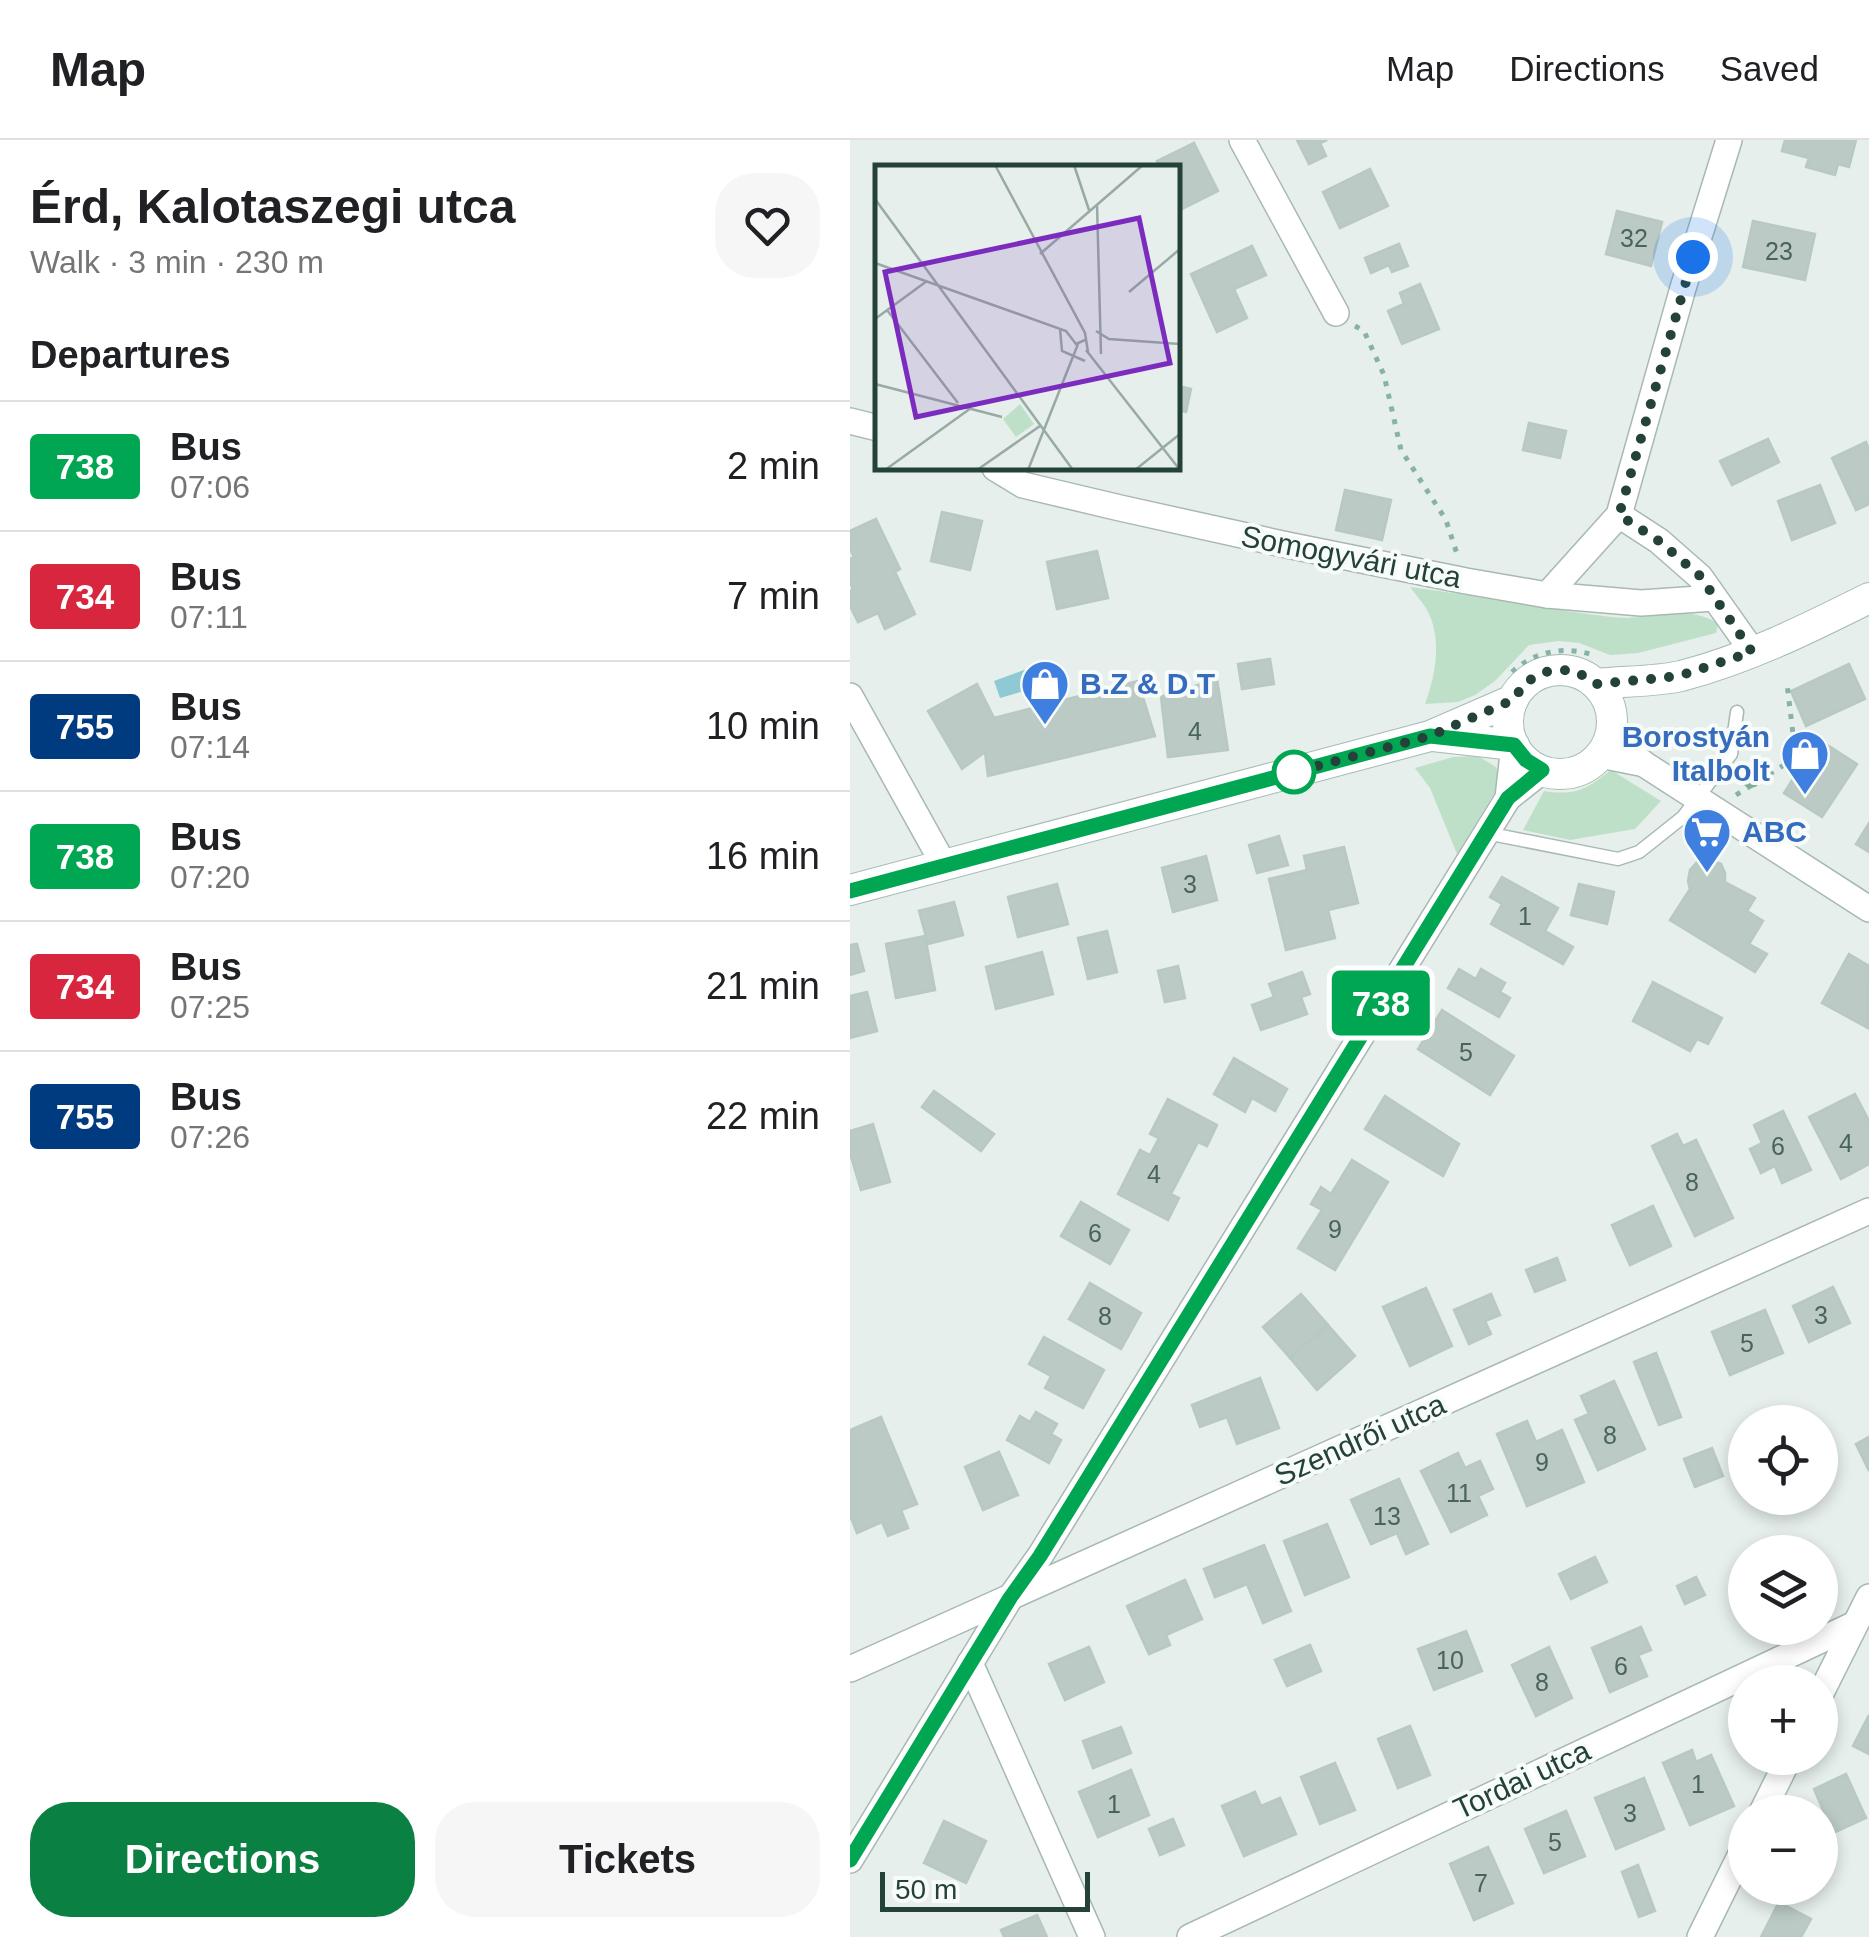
<!DOCTYPE html>
<html lang="en">
<head>
<meta charset="utf-8">
<style>
  :root { --surface:#fff; --page:#f6f6f6; --text:#202124; --muted:#757577; --line:#e0e0e0; --accent:#0b8043 }
  body { margin:0; font-family:Arial,sans-serif; background:var(--page); color:var(--text); height:100vh; display:flex; flex-direction:column; font-size:38px; white-space:nowrap }
  * { box-sizing:border-box; margin:0 }
  p { font-size:32px; color:var(--muted) }
  .icon { flex:none; width:55px; height:55px; fill:none; stroke:currentColor; stroke-width:2; stroke-linecap:round; stroke-linejoin:round }
  .map { position:relative; flex:1; overflow:hidden }
  .details { display:flex; flex-direction:column; background:var(--surface); width:850px }
  .details>* { flex:none }
  .badge { padding:0 20px; border-radius:8px; font-size:35px; line-height:65px }
  .buttons { position:absolute; left:878px; top:1265px; display:grid; gap:20px }
  .buttons a { display:grid; place-items:center; width:110px; height:110px; border-radius:50%; background:var(--surface); box-shadow:0 5px 15px #0003; font-size:50px }
  .scale { position:absolute; left:30px; bottom:25px; width:210px; box-sizing:border-box; padding-left:10px; border:5px solid #24423a; border-top:0; font-size:28px; line-height:35px; white-space:nowrap; color:#24423a; -webkit-text-stroke:8px #f7fbf9; paint-order:stroke }
  .you { position:absolute; width:50px; height:50px; margin:-25px; border:8px solid #fff; border-radius:50%; background:#1a73e8; box-shadow:0 0 0 15px #1a73e833 }
  .map>.badge { position:absolute; translate:-50% -50%; box-shadow:0 0 0 5px #fff }
  h2 { padding:0 30px; font-size:38px; line-height:90px }
  .round { display:grid; place-items:center; flex:none; width:105px; height:105px; border-radius:40px; background:var(--page) }
  .head { display:flex; align-items:center; justify-content:space-between; height:170px; padding:0 30px }
  h1 { font-size:48px; font-weight:700; line-height:75px }
  .action { display:flex; gap:20px; margin-top:auto; padding:20px 30px }
  .action a { flex:1; height:115px; border-radius:40px; background:var(--accent); color:#fff; font-size:40px; font-weight:700; line-height:115px; text-align:center }
  .action a+a { background:var(--page); color:var(--text) }
  ul { padding:0; list-style:none }
  li { display:flex; align-items:center; gap:30px; height:130px; padding:0 30px; border-top:2px solid var(--line) }
  li div { flex:1 }
  li b { display:block; font-size:38px }
  li em { font-style:normal }
  li .badge { min-width:110px; font-weight:700; text-align:center }
  header { display:flex; align-items:center; gap:60px; box-sizing:border-box; height:140px; padding:0 50px; background:var(--surface); border-bottom:2px solid var(--line) }
  header strong { font-size:48px }
  nav { display:flex; gap:55px; margin-inline-start:auto; font-size:35px }
  main { display:flex; flex:1; min-height:0 }
  .map>svg:first-child { display:block }
</style>
</head>
<body>
<header>
<strong>Map</strong>
<nav><a>Map</a><a>Directions</a><a>Saved</a></nav>
</header>
<main>
<section class="details">
<div class="head"><div><h1>Érd, Kalotaszegi utca</h1><p>Walk · 3 min · 230 m</p></div><a class="round"><svg class="icon" aria-label="heart" viewBox="0 0 24 24"><path d="M12 20l-8-8c-3-5 5-10 8-4 3-6 11-1 8 4z"/></svg></a></div>
<h2>Departures</h2>
<ul>
<li><span class="badge" style="background:#00a651;color:#fff">738</span><div><b>Bus</b><p>07:06</p></div><em>2 min</em></li>
<li><span class="badge" style="background:#d7263d;color:#fff">734</span><div><b>Bus</b><p>07:11</p></div><em>7 min</em></li>
<li><span class="badge" style="background:#003b80;color:#fff">755</span><div><b>Bus</b><p>07:14</p></div><em>10 min</em></li>
<li><span class="badge" style="background:#00a651;color:#fff">738</span><div><b>Bus</b><p>07:20</p></div><em>16 min</em></li>
<li><span class="badge" style="background:#d7263d;color:#fff">734</span><div><b>Bus</b><p>07:25</p></div><em>21 min</em></li>
<li><span class="badge" style="background:#003b80;color:#fff">755</span><div><b>Bus</b><p>07:26</p></div><em>22 min</em></li>
</ul>
<div class="action"><a>Directions</a><a>Tickets</a></div>
</section>
<div class="map">
<svg width="1019" height="1797" viewBox="0 0 1019 1797">
  <rect width="100%" height="100%" fill="#e6efeb"/>
  <g fill="#bfe0c8">
    <path d="M560,447C627,456 694,469 762,477C803,482 827,461 868,483L866,493L788,513L760,515L729,503L709,501L679,505L645,541L625,555L608,562L575,564C585,537 592,502 579,474C575,465 566,455 560,447Z"/>
    <polygon points="628,616 646,627 650,639 645,652 607,714 580,648 565,628 603,617"/>
    <path d="M761,630L811,661L785,689L720,700L673,690L694,651C726,656 737,649 761,630Z"/>
  </g>
  <polygon fill="#8ec9d4" points="182,527 188,547 150,558 144,541"/>
  <g fill="#bbcac4" stroke="#b8c9c2" stroke-width="2.5">
    <polygon points="447,0 477,0 470,3 476,16 459,24"/>
    <polygon points="935,0 1006,0 999,27 988,24 985,35 956,27 959,18 932,11"/>
    <polygon points="344,3 368,51 328,71 328,28 310,28 307,21"/>
    <polygon points="520,29 538,66 490,88 473,52"/>
    <polygon points="767,71 812,82 801,126 756,114"/>
    <polygon points="903,81 965,94 955,140 893,127"/>
    <polygon points="549,104 558,126 542,132 539,125 521,133 515,118"/>
    <polygon points="402,106 416,135 384,149 397,178 367,192 341,134"/>
    <polygon points="570,144 589,189 552,204 538,171 554,164 550,153"/>
    <polygon points="328,246 341,249 336,272 328,270"/>
    <polygon points="679,283 716,291 710,318 673,310"/>
    <polygon points="918,299 929,322 882,345 870,321"/>
    <polygon points="1016,302 1019,310 1019,364 1006,370 982,318"/>
    <polygon points="970,345 985,383 942,400 928,361"/>
    <polygon points="495,350 541,360 532,400 486,390"/>
    <polygon points="92,372 132,381 120,430 81,421"/>
    <polygon points="26,379 50,429 45,432 65,474 35,489 28,473 8,482 0,466 0,451 3,449 0,442 0,419 4,417 0,409 0,391"/>
    <polygon points="247,411 258,458 207,469 197,422"/>
    <polygon points="420,519 424,544 392,549 388,524"/>
    <polygon points="999,524 1015,559 956,586 941,551"/>
    <polygon points="367,539 378,610 318,617 311,557"/>
    <polygon points="288,541 305,596 138,636 135,612 112,629 78,571 127,544 144,578"/>
    <polygon points="968,599 1007,624 972,677 934,653"/>
    <polygon points="1019,683 1019,712 1006,704"/>
    <polygon points="429,696 438,725 407,733 399,705"/>
    <polygon points="494,707 508,763 478,770 485,798 436,810 419,739 457,730 454,716"/>
    <polygon points="356,716 367,760 323,772 312,728"/>
    <polygon points="859,719 871,724 875,733 875,742 905,758 897,771 913,781 899,804 917,814 905,832 820,780 840,749 838,741 840,730 847,722"/>
    <polygon points="652,737 708,768 695,791 723,807 713,824 641,784 652,764 640,757"/>
    <polygon points="207,744 218,784 168,797 158,757"/>
    <polygon points="729,744 764,752 757,784 721,775"/>
    <polygon points="104,762 113,795 78,804 69,771"/>
    <polygon points="257,791 267,832 238,839 228,798"/>
    <polygon points="75,796 85,850 46,858 36,804"/>
    <polygon points="7,804 14,831 0,835 0,805"/>
    <polygon points="192,812 203,854 146,869 136,827"/>
    <polygon points="999,814 1019,826 1018,888 972,863"/>
    <polygon points="328,826 335,858 315,862 308,831"/>
    <polygon points="609,829 626,839 631,829 655,843 650,852 660,858 649,877 598,848"/>
    <polygon points="452,832 460,854 451,857 457,874 411,890 402,865 424,857 419,844"/>
    <polygon points="803,842 872,878 858,904 847,899 840,911 783,881"/>
    <polygon points="17,852 27,891 0,898 0,856"/>
    <polygon points="592,870 664,916 640,955 568,909"/>
    <polygon points="384,918 437,949 425,971 402,958 395,972 364,954"/>
    <polygon points="84,951 144,994 131,1011 72,967"/>
    <polygon points="1005,954 1019,981 1019,1024 991,1039 959,977"/>
    <polygon points="535,956 609,1004 593,1036 515,989"/>
    <polygon points="318,959 367,985 357,1006 348,1002 321,1054 329,1058 318,1080 268,1054 290,1010 300,1015 309,998 300,994"/>
    <polygon points="933,971 961,1030 932,1043 925,1026 911,1033 900,1009 912,1003 904,985"/>
    <polygon points="23,984 40,1042 11,1050 0,1013 0,991"/>
    <polygon points="827,994 833,1006 846,1000 883,1078 845,1096 802,1006"/>
    <polygon points="502,1020 538,1042 485,1130 448,1108 472,1070 461,1064 471,1047 481,1054"/>
    <polygon points="231,1062 279,1090 260,1124 211,1096"/>
    <polygon points="803,1066 821,1106 780,1125 762,1085"/>
    <polygon points="707,1118 715,1140 685,1152 676,1130"/>
    <polygon points="240,1143 291,1173 271,1209 219,1179"/>
    <polygon points="983,1147 1000,1183 959,1202 943,1166"/>
    <polygon points="576,1148 602,1206 560,1226 533,1167"/>
    <polygon points="451,1154 478,1185 440,1218 413,1187"/>
    <polygon points="641,1154 650,1175 635,1181 641,1194 619,1204 604,1170"/>
    <polygon points="915,1170 933,1213 880,1235 862,1192"/>
    <polygon points="478,1185 505,1216 467,1250 440,1218"/>
    <polygon points="194,1197 254,1230 233,1268 195,1248 201,1236 179,1224"/>
    <polygon points="806,1213 831,1277 809,1285 784,1222"/>
    <polygon points="410,1238 429,1288 387,1304 377,1277 350,1287 342,1265"/>
    <polygon points="764,1241 795,1309 748,1330 725,1280 739,1274 731,1256"/>
    <polygon points="186,1272 207,1284 201,1294 211,1300 199,1323 157,1300 170,1276 180,1282"/>
    <polygon points="31,1277 67,1364 51,1370 58,1388 38,1396 32,1382 7,1393 0,1375 0,1290"/>
    <polygon points="677,1281 686,1302 712,1290 734,1342 677,1366 647,1294"/>
    <polygon points="1019,1297 1019,1331 1006,1304"/>
    <polygon points="862,1308 873,1336 845,1347 834,1319"/>
    <polygon points="149,1312 168,1355 133,1370 115,1327"/>
    <polygon points="608,1313 615,1328 630,1321 643,1349 628,1356 637,1375 601,1392 571,1331"/>
    <polygon points="549,1339 578,1404 556,1414 547,1393 521,1404 501,1360"/>
    <polygon points="477,1384 499,1437 455,1455 434,1401"/>
    <polygon points="414,1405 441,1471 413,1483 397,1444 365,1457 354,1429"/>
    <polygon points="745,1417 757,1442 721,1459 709,1434"/>
    <polygon points="846,1437 855,1455 835,1464 827,1446"/>
    <polygon points="335,1440 352,1479 316,1495 320,1505 299,1514 277,1466"/>
    <polygon points="791,1487 801,1510 788,1515 797,1536 760,1552 742,1508"/>
    <polygon points="616,1491 632,1531 584,1550 568,1509"/>
    <polygon points="460,1505 471,1531 437,1546 425,1520"/>
    <polygon points="239,1507 254,1542 215,1560 199,1524"/>
    <polygon points="699,1507 722,1558 686,1576 662,1525"/>
    <polygon points="1019,1575 1019,1614 1003,1606"/>
    <polygon points="560,1586 580,1635 548,1648 528,1599"/>
    <polygon points="271,1587 281,1613 243,1628 233,1601"/>
    <polygon points="842,1610 846,1622 861,1615 884,1666 840,1685 813,1623"/>
    <polygon points="485,1623 505,1670 470,1684 451,1637"/>
    <polygon points="281,1630 299,1675 248,1697 229,1652"/>
    <polygon points="996,1634 1016,1678 983,1693 964,1649"/>
    <polygon points="794,1638 814,1689 766,1709 745,1658"/>
    <polygon points="405,1652 411,1666 430,1658 446,1694 394,1716 372,1666"/>
    <polygon points="716,1671 735,1716 694,1733 675,1689"/>
    <polygon points="323,1679 334,1705 310,1715 299,1689"/>
    <polygon points="94,1681 136,1701 116,1743 74,1723"/>
    <polygon points="638,1707 663,1763 624,1780 600,1724"/>
    <polygon points="788,1725 805,1771 789,1777 772,1732"/>
    <polygon points="929,1762 961,1779 951,1797 911,1797"/>
    <polygon points="187,1775 197,1797 154,1797 151,1790"/>
  </g>
  <g fill="none" stroke-linecap="round" stroke-linejoin="round">
    <g stroke="#a8b8b2" stroke-width="15">
      <polyline id="lane" points="636,693 768,719 789,712 833,677 881,614 887,572"/>
    </g>
    <g stroke="#a8b8b2" stroke-width="28">
      <g id="street">
        <polyline points="392,0 486,173"/>
        <polyline points="0,281 28,288"/>
        <polyline points="145,328 173,345 270,368 437,405 616,441 697,455 791,463 864,458"/>
        <polyline points="769,375 809,401 850,437 903,512"/>
        <polyline points="697,455 769,375 833,148 879,0"/>
        <polyline points="0,556 94,725"/>
        <polyline points="760,595 794,624 1019,769"/>
        <polyline points="750,615 790,623"/>
        <polyline points="658,658 664,605"/>
        <polyline points="120,1523 242,1797"/>
        <polyline points="0,1529 1019,1071"/>
        <polyline points="970,1555 1019,1457"/>
        <polyline points="912,1672 939,1618"/>
        <polyline points="0,1720 160,1458 190,1416 658,658 692,631"/>
        <polyline points="340,1797 1005,1484"/>
        <polyline points="850,1797 895,1706"/>
      </g>
    </g>
    <g stroke="#a4bbb3" stroke-width="32">
      <g id="secondary">
        <circle cx="710" cy="582" r="52"/>
        <path d="M746,544C774,541 804,542 831,536C897,519 959,488 1019,458"/>
        <polyline points="583,596 664,605"/>
        <polyline points="0,750 580,596 663,560"/>
      </g>
    </g>
    <g stroke="#86b3a5" stroke-width="5" stroke-dasharray="5 8" stroke-linecap="butt">
      <polyline points="505,186 514,191 534,235 551,310 596,380 607,414"/>
      <path d="M662,532C684,512 712,506 740,514"/>
      <polyline points="886,655 934,625 943,594 937,544"/>
    </g>
    <use href="#lane" stroke="#fff" stroke-width="12"/>
    <use href="#street" stroke="#fff" stroke-width="25"/>
    <use href="#secondary" stroke="#fff" stroke-width="30"/>
  </g>
  <circle fill="#80af93" cx="901" cy="638" r="10"/>
  <g fill="none" stroke-linecap="round" stroke-linejoin="round">
    <g stroke="#fff" stroke-width="22">
      <polyline id="line" points="0,751 580,596 664,605 676,620 692,630 658,658 190,1416 160,1458 0,1720"/>
    </g>
    <use href="#line" stroke="#00a651" stroke-width="15"/>
    <polyline stroke="#24423a" stroke-width="10" stroke-dasharray="0 18" points="444,632 430,636 580,596 663,560 676,542 695,532 717,530 727,532 746,544 801,539 829,536 902,512 850,436 809,401 769,375 843,117"/>
  </g>
  <defs>
    <g id="shop-pin" transform="scale(2.5)"><path d="M0 17L-7.5 6A9.5 9.5 0 1 1 7.5 6Z" fill="#3f7fe0" stroke="#f7fbf9"/><path d="M-5-2.5h2.3a2.7 3.5 0 0 1 5.4 0H5L5.5 6h-11ZM-1.5-2.5h3a1.5 2.3 0 0 0-3 0Z" fill="#fff"/></g>
    <g id="supermarket-pin" transform="scale(2.5)"><path d="M0 17L-7.5 6A9.5 9.5 0 1 1 7.5 6Z" fill="#3f7fe0" stroke="#f7fbf9"/><path d="M-6-5.5h2.5l.6 2H6L4.5 2H-2.5L-4.4-4H-6ZM-1.5 3.2a1.3 1.3 0 1 0 .1 0ZM3 3.2a1.3 1.3 0 1 0 .1 0Z" fill="#fff"/></g>
  </defs>
  <g fill-rule="evenodd">
    <use href="#shop-pin" x="195" y="544"/>
    <use href="#shop-pin" x="955" y="614"/>
    <use href="#supermarket-pin" x="857" y="692"/>
  </g>
  <circle fill="#fff" stroke="#00a651" stroke-width="5" cx="444" cy="632" r="20"/>
  <g text-anchor="middle" stroke-width="8" stroke-linejoin="round" paint-order="stroke">
    <g font-size="25" fill="#4a645c">
      <text x="784" y="107">32</text>
      <text x="929" y="120">23</text>
      <text x="345" y="600">4</text>
      <text x="340" y="753">3</text>
      <text x="675" y="785">1</text>
      <text x="616" y="921">5</text>
      <text x="996" y="1012">4</text>
      <text x="928" y="1015">6</text>
      <text x="304" y="1043">4</text>
      <text x="842" y="1051">8</text>
      <text x="485" y="1098">9</text>
      <text x="245" y="1102">6</text>
      <text x="971" y="1184">3</text>
      <text x="255" y="1185">8</text>
      <text x="897" y="1212">5</text>
      <text x="760" y="1304">8</text>
      <text x="692" y="1331">9</text>
      <text x="609" y="1362">11</text>
      <text x="537" y="1385">13</text>
      <text x="600" y="1529">10</text>
      <text x="771" y="1535">6</text>
      <text x="692" y="1551">8</text>
      <text x="848" y="1653">1</text>
      <text x="264" y="1673">1</text>
      <text x="780" y="1682">3</text>
      <text x="705" y="1711">5</text>
      <text x="631" y="1752">7</text>
    </g>
    <g font-size="30" fill="#24423a" stroke="#f7fbf9">
      <text transform="translate(501 417) rotate(11)" y="10">Somogyvári utca</text>
      <text transform="translate(510 1300) rotate(-24)" y="10">Szendrői utca</text>
      <text transform="translate(672 1640) rotate(-25)" y="10">Tordai utca</text>
    </g>
    <g font-size="30" font-weight="bold" fill="#366cbe" stroke="#f7fbf9" text-anchor="start">
      <text x="230" y="554">B.Z &amp; D.T</text>
      <text x="920" y="607" text-anchor="end">Borostyán<tspan x="920" dy="34">Italbolt</tspan></text>
      <text x="892" y="702">ABC</text>
    </g>
  </g>
  <g transform="translate(25 25)">
    <rect width="305" height="305" fill="#e6efeb"/>
    <path d="M145,239L159,259L141,272L128,254Z" fill="#bfe0c8"/>
    <path fill="none" stroke="#98aaa4" stroke-width="2.5" d="M120,0L210,168L213,187M199,0L214,45M0,34L198,305M222,39L226,189M165,89L268,0M0,98L191,166L201,179L210,175M254,127L305,84M12,145L83,238M0,154L52,116M185,164L187,186L210,196M221,166L234,174L305,179M211,185L305,305M0,219L127,252M10,305L96,243M102,305L165,261M153,305L203,179M260,305L305,269"/>
    <path fill="#7b2cbf" fill-opacity="0.15" stroke="#7b2cbf" stroke-width="5" d="M264,53L295,198L41,252L10,107Z"/>
    <rect width="305" height="305" fill="none" stroke="#24423a" stroke-width="5"/>
  </g>
</svg>
<div class="buttons">
<a><svg class="icon" aria-label="locate" viewBox="0 0 24 24"><circle cx="12" cy="12" r="6"/><path d="M12 2v4M12 18v4M2 12h4M18 12h4"/></svg></a>
<a><svg class="icon" aria-label="layers" viewBox="0 0 24 24"><path d="M12 4l9 5-9 5-9-5zM3 14l9 5 9-5"/></svg></a>
<a>+</a>
<a>−</a>
</div>
<div class="scale">50 m</div>
<div class="you" style="left:843px;top:117px"></div>
<b class="badge" style="left:531px;top:863px;background:#00a651;color:#fff">738</b>
</div>
</main>
</body>
</html>
